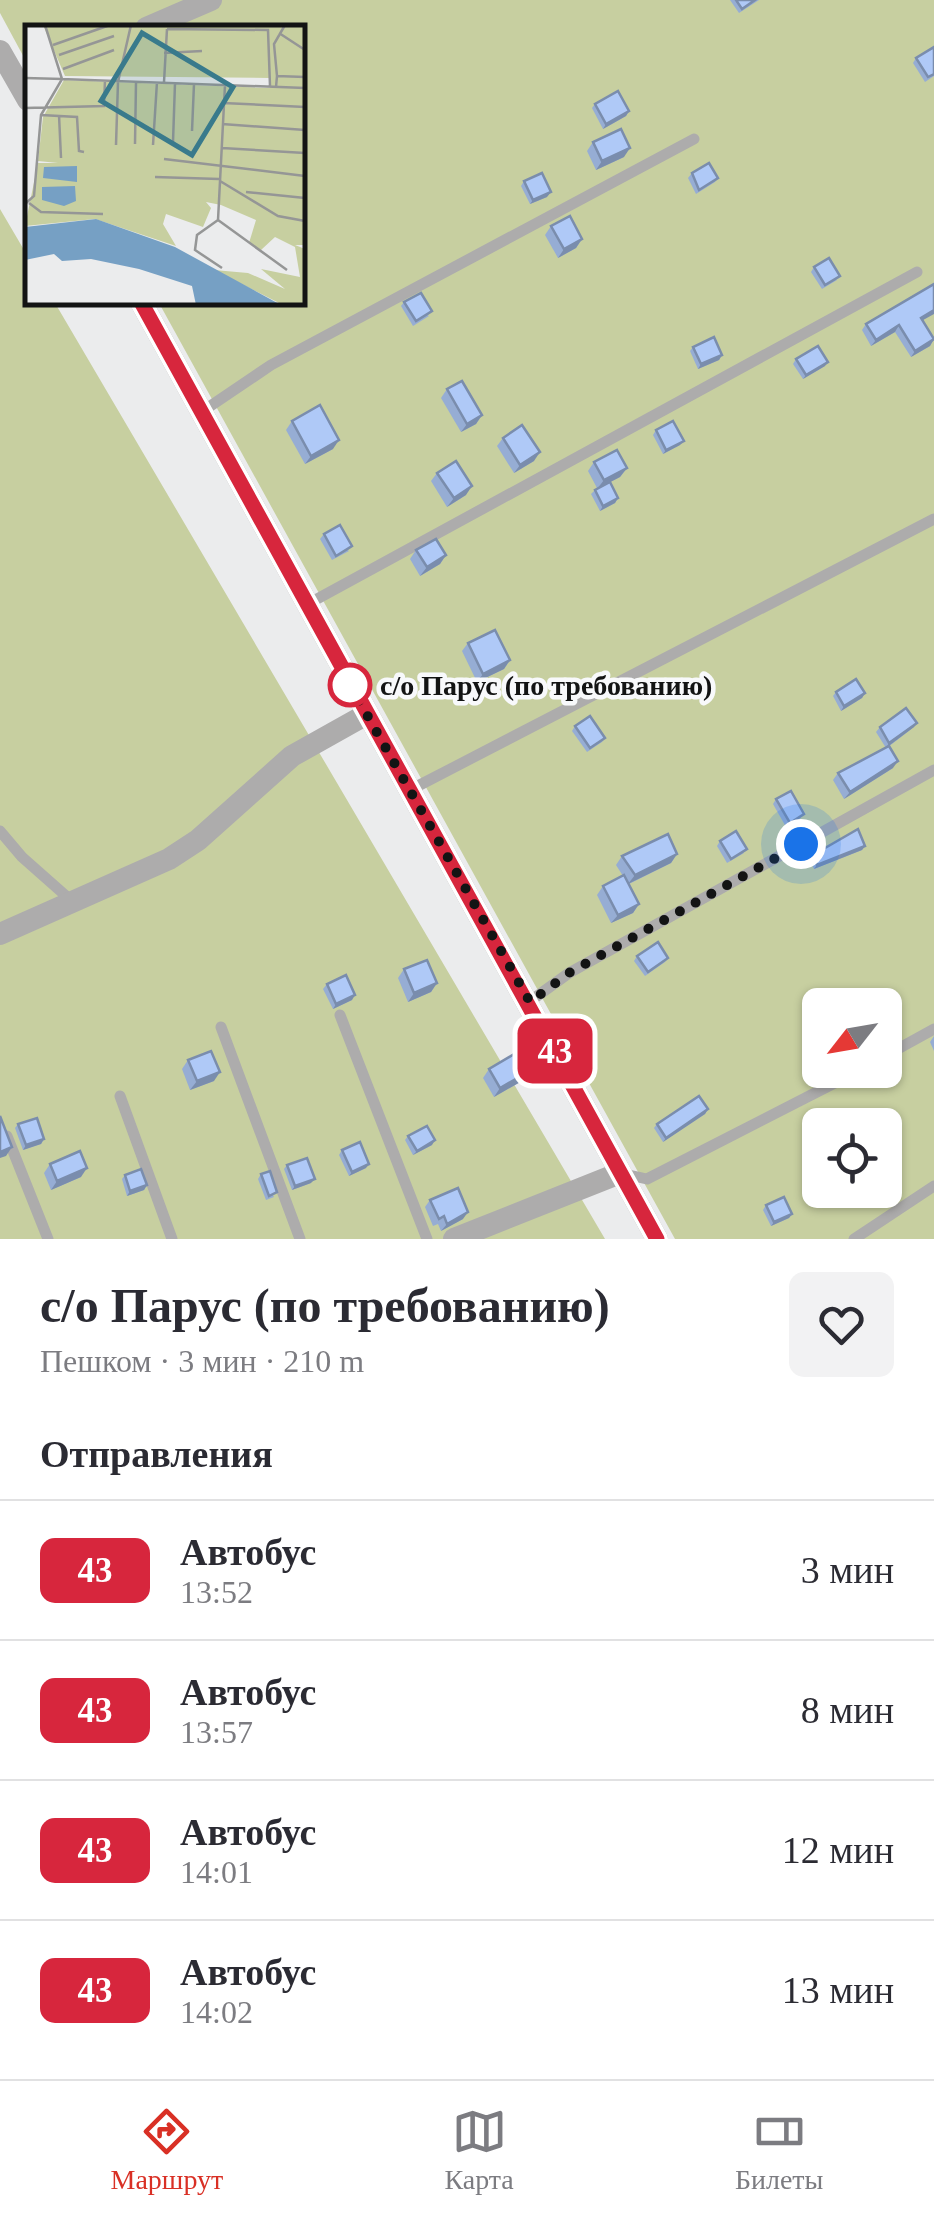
<!DOCTYPE html>
<html lang="ru">
<head>
<meta charset="utf-8">
<style>
  :root { --surface:#fff; --page:#f2f2f3; --text:#2b2b33; --muted:#7c7c81; --line:#e1e1e2; --accent:#d93025 }
  body { margin:0; font-family:"Times New Roman",serif; background:var(--page); color:var(--text); height:100vh; display:flex; flex-direction:column; font-size:38px; white-space:nowrap }
  * { box-sizing:border-box; margin:0 }
  p { font-size:32px; color:var(--muted) }
  .icon { flex:none; width:55px; height:55px; fill:none; stroke:currentColor; stroke-width:2; stroke-linecap:round; stroke-linejoin:round }
  .map { position:relative; height:1239px; overflow:hidden }
  .drawer { display:flex; flex-direction:column; background:var(--surface); flex:1 }
  .drawer>* { flex:none }
  .badge { padding:0 20px; border-radius:15px; font-size:35px; line-height:65px }
  .needle { width:65px; rotate:239deg }
  .controls { position:absolute; left:802px; top:988px; display:grid; gap:20px }
  .controls a { display:grid; place-items:center; width:100px; height:100px; border-radius:15px; background:var(--surface); box-shadow:0 2px 8px #0004; font-size:50px }
  .you { position:absolute; width:50px; height:50px; margin:-25px; border:8px solid #fff; border-radius:50%; background:#1a73e8; box-shadow:0 0 0 15px #1a73e833 }
  .map>.badge { position:absolute; translate:-50% -50%; box-shadow:0 0 0 5px #fff }
  h2 { padding:0 40px; font-size:38px; line-height:90px }
  .round { display:grid; place-items:center; flex:none; width:105px; height:105px; border-radius:15px; background:var(--page) }
  .headline { display:flex; align-items:center; justify-content:space-between; height:170px; padding:0 40px }
  h1 { font-size:48px; font-weight:700; line-height:75px }
  ul { padding:0; list-style:none }
  li { display:flex; align-items:center; gap:30px; height:140px; padding:0 40px; border-top:2px solid var(--line) }
  li div { flex:1 }
  li b { display:block; font-size:38px }
  li em { font-style:normal }
  li .badge { min-width:110px; font-weight:700; text-align:center }
  .tab-bar { display:flex; justify-content:space-around; align-items:center; height:140px; border-top:2px solid var(--line); background:var(--surface); font-size:28px; color:var(--muted) }
  .tab-bar a { display:grid; justify-items:center; gap:5px }
  .tab-bar .current { color:var(--accent) }
  .map>svg:first-child { display:block }
</style>
</head>
<body>
<div class="map">
<svg width="934" height="1239" viewBox="0 0 934 1239">
  <rect width="100%" height="100%" fill="#ebeced"/>
  <g fill="#c7cfa0" fill-rule="evenodd">
    <path d="M0,0H934V1239H675L159,303L302,302V28H28L27,63L0,13ZM820,1005H885V1070H820ZM820,1125H885V1190H820Z"/>
    <polygon points="0,209 27,255 28,302 55,303 605,1239 0,1239"/>
  </g>
  <g fill="none" stroke-linecap="round" stroke-linejoin="round">
    <g stroke="#adacac" stroke-width="11">
      <polyline points="203,411 271,365 694,139"/>
      <polyline points="306,605 917,272"/>
      <polyline points="410,790 934,519"/>
      <polyline points="0,831 22,857 74,903"/>
      <polyline points="529,1002 569,973 934,770"/>
      <polyline points="340,1015 427,1239"/>
      <polyline points="221,1027 300,1239"/>
      <polyline points="885,1056 934,1029"/>
      <polyline points="120,1096 172,1239"/>
      <polyline points="7,1136 48,1239"/>
      <polyline points="624,1174 647,1179 860,1070"/>
      <polyline points="854,1239 934,1186"/>
    </g>
    <g stroke="#adacac" stroke-width="22">
      <polyline points="146,28 211,0"/>
      <polyline points="0,51 28,100"/>
      <polyline points="141,302 657,1239"/>
      <polyline points="0,934 169,859 198,840 292,756 367,714"/>
      <polyline points="454,1239 620,1173"/>
    </g>
  </g>
  <g fill="#96add4">
    <polygon points="730,0 759,0 739,13"/>
    <polygon points="934,47 934,76 925,82 913,63 916,58"/>
    <polygon points="595,104 629,111 626,116 603,129 592,108"/>
    <polygon points="593,142 624,157 596,170 587,151"/>
    <polygon points="692,173 718,178 715,182 696,194 688,178"/>
    <polygon points="524,181 547,197 530,204 521,186"/>
    <polygon points="551,226 582,239 576,248 558,258 545,235"/>
    <polygon points="814,267 837,280 822,289 811,272"/>
    <polygon points="404,302 429,316 413,326 401,306"/>
    <polygon points="922,320 934,339 930,346 911,357 895,332 871,346 862,330 866,324"/>
    <polygon points="693,347 722,355 719,360 698,369 690,351"/>
    <polygon points="796,359 825,366 803,379 793,364"/>
    <polygon points="447,389 482,415 476,424 461,432 441,398"/>
    <polygon points="292,421 333,449 305,464 286,430"/>
    <polygon points="656,430 680,445 663,454 653,435"/>
    <polygon points="503,438 534,461 514,473 497,446"/>
    <polygon points="594,462 627,468 620,477 610,482 618,498 615,503 600,511 591,494 597,488 588,471"/>
    <polygon points="437,473 466,495 447,507 431,481"/>
    <polygon points="324,534 349,551 332,560 320,539"/>
    <polygon points="416,550 446,555 440,564 420,576 410,559"/>
    <polygon points="468,643 510,660 504,669 477,682 462,651"/>
    <polygon points="836,692 865,693 862,698 841,711 833,696"/>
    <polygon points="575,726 605,738 602,742 587,752 572,731"/>
    <polygon points="880,727 914,727 888,747 893,768 844,799 833,780 838,773 886,748 876,732"/>
    <polygon points="776,799 801,818 786,827 773,804"/>
    <polygon points="720,841 744,853 727,863 717,846"/>
    <polygon points="865,846 862,850 814,869 810,860 813,855"/>
    <polygon points="677,854 671,863 629,884 639,904 633,913 611,923 597,895 603,886 623,876 616,865 622,856"/>
    <polygon points="637,956 668,958 665,962 645,976 634,961"/>
    <polygon points="404,969 437,983 431,992 408,1002 398,978"/>
    <polygon points="327,984 352,1000 333,1009 323,989"/>
    <polygon points="934,1036 934,1051 930,1042"/>
    <polygon points="188,1060 214,1081 190,1090 182,1069"/>
    <polygon points="489,1069 528,1072 522,1081 494,1097 483,1078"/>
    <polygon points="708,1109 705,1114 663,1142 654,1128 657,1124"/>
    <polygon points="18,1124 44,1139 41,1144 23,1150 15,1128"/>
    <polygon points="408,1136 432,1145 413,1155 405,1140"/>
    <polygon points="342,1150 366,1168 349,1176 339,1155"/>
    <polygon points="50,1164 81,1177 51,1190 44,1173"/>
    <polygon points="287,1165 311,1183 292,1190 284,1169"/>
    <polygon points="261,1174 274,1197 266,1200 258,1179"/>
    <polygon points="125,1175 147,1185 144,1190 127,1196 122,1179"/>
    <polygon points="430,1200 463,1219 441,1231 438,1224 433,1226 425,1207"/>
    <polygon points="766,1205 792,1214 789,1218 771,1226 763,1210"/>
  </g>
  <g fill="#7a8dad">
    <polygon points="629,111 626,116 603,129 606,124"/>
    <polygon points="630,148 624,157 596,170 602,161"/>
    <polygon points="551,192 547,197 530,204 533,200"/>
    <polygon points="582,239 576,248 558,258 564,249"/>
    <polygon points="934,310 934,314 916,324 921,318"/>
    <polygon points="899,325 895,332 871,346 876,340"/>
    <polygon points="934,339 930,346 911,357 915,351"/>
    <polygon points="722,355 719,360 698,369 701,364"/>
    <polygon points="828,362 825,366 803,379 806,375"/>
    <polygon points="482,415 476,424 461,432 467,424"/>
    <polygon points="339,440 333,449 305,464 311,456"/>
    <polygon points="684,441 680,445 663,454 666,450"/>
    <polygon points="540,452 534,461 514,473 520,465"/>
    <polygon points="627,468 620,477 597,489 604,480"/>
    <polygon points="472,486 466,495 447,507 454,498"/>
    <polygon points="618,498 615,503 600,511 603,506"/>
    <polygon points="446,555 440,564 420,576 427,567"/>
    <polygon points="510,660 504,669 477,682 483,674"/>
    <polygon points="865,693 862,698 841,711 844,706"/>
    <polygon points="917,723 914,727 886,748 889,743"/>
    <polygon points="898,761 893,768 844,799 850,792"/>
    <polygon points="865,846 862,850 814,869 817,865"/>
    <polygon points="677,854 671,863 628,884 635,875"/>
    <polygon points="639,904 633,913 611,923 618,915"/>
    <polygon points="437,983 431,992 408,1002 414,993"/>
    <polygon points="355,995 352,1000 333,1009 336,1004"/>
    <polygon points="220,1072 214,1081 190,1090 197,1081"/>
    <polygon points="528,1072 522,1081 494,1097 500,1088"/>
    <polygon points="708,1109 705,1114 663,1142 666,1138"/>
    <polygon points="44,1139 41,1144 23,1150 26,1145"/>
    <polygon points="435,1140 432,1145 413,1155 417,1151"/>
    <polygon points="12,1147 6,1156 0,1158 0,1152"/>
    <polygon points="369,1164 366,1168 349,1176 352,1172"/>
    <polygon points="87,1168 81,1177 51,1190 57,1181"/>
    <polygon points="315,1179 311,1183 292,1190 295,1186"/>
    <polygon points="147,1185 144,1190 127,1196 130,1191"/>
    <polygon points="468,1212 463,1219 441,1231 447,1224"/>
    <polygon points="792,1214 789,1218 771,1226 774,1222"/>
  </g>
  <g fill="#afc9f7" stroke="#7a8dad" stroke-width="2.5">
    <polygon points="736,0 755,0 742,9"/>
    <polygon points="934,47 934,74 928,77 916,58"/>
    <polygon points="618,91 629,111 606,124 595,104"/>
    <polygon points="621,129 630,148 602,161 593,142"/>
    <polygon points="709,163 718,178 699,190 692,173"/>
    <polygon points="542,173 551,192 533,200 524,181"/>
    <polygon points="570,216 582,239 564,249 551,226"/>
    <polygon points="829,258 840,276 825,285 814,267"/>
    <polygon points="934,284 934,310 921,318 934,339 915,351 899,325 876,340 866,324"/>
    <polygon points="421,293 432,311 416,321 404,302"/>
    <polygon points="714,337 722,355 701,364 693,347"/>
    <polygon points="818,346 828,362 806,375 796,359"/>
    <polygon points="462,381 482,415 467,424 447,389"/>
    <polygon points="320,405 339,440 311,456 292,421"/>
    <polygon points="673,421 684,441 666,450 656,430"/>
    <polygon points="522,425 540,452 520,465 503,438"/>
    <polygon points="617,450 627,468 604,480 594,462"/>
    <polygon points="456,461 472,486 454,498 437,473"/>
    <polygon points="610,482 618,498 603,506 595,490"/>
    <polygon points="340,525 352,546 336,556 324,534"/>
    <polygon points="436,539 446,555 427,567 416,550"/>
    <polygon points="495,630 510,660 483,674 468,643"/>
    <polygon points="856,679 865,693 844,706 836,692"/>
    <polygon points="906,708 917,723 889,743 880,727"/>
    <polygon points="590,716 605,738 590,748 575,726"/>
    <polygon points="889,746 898,761 850,792 838,773"/>
    <polygon points="791,791 804,814 790,823 776,799"/>
    <polygon points="858,829 865,846 817,865 813,855"/>
    <polygon points="736,831 747,849 731,859 720,841"/>
    <polygon points="668,834 677,854 635,875 622,856"/>
    <polygon points="624,875 639,904 618,915 603,886"/>
    <polygon points="658,942 668,958 648,972 637,956"/>
    <polygon points="427,960 437,983 414,993 404,969"/>
    <polygon points="346,975 355,995 336,1004 327,984"/>
    <polygon points="211,1051 220,1072 197,1081 188,1060"/>
    <polygon points="516,1053 528,1072 500,1088 489,1069"/>
    <polygon points="699,1096 708,1109 666,1138 657,1124"/>
    <polygon points="0,1116 12,1147 0,1152"/>
    <polygon points="37,1118 44,1139 26,1145 18,1124"/>
    <polygon points="427,1126 435,1140 417,1151 408,1136"/>
    <polygon points="360,1142 369,1164 352,1172 342,1150"/>
    <polygon points="80,1151 87,1168 57,1181 50,1164"/>
    <polygon points="307,1158 315,1179 295,1186 287,1165"/>
    <polygon points="141,1169 147,1185 130,1191 125,1175"/>
    <polygon points="270,1171 277,1192 269,1196 261,1174"/>
    <polygon points="458,1188 468,1212 447,1224 444,1216 439,1219 430,1200"/>
    <polygon points="784,1197 792,1214 774,1222 766,1205"/>
  </g>
  <g fill="none" stroke-linecap="round" stroke-linejoin="round">
    <g stroke="#fff" stroke-width="22">
      <polyline id="line" points="141,302 657,1239"/>
    </g>
    <use href="#line" stroke="#d7263d" stroke-width="15"/>
    <polyline stroke="#131414" stroke-width="10" stroke-dasharray="0 18" points="350,685 530,1002 569,973 801,844"/>
  </g>
  <circle fill="#fff" stroke="#d7263d" stroke-width="5" cx="350" cy="685" r="20"/>
  <g text-anchor="middle" stroke-width="9" stroke-linejoin="round" paint-order="stroke">
    <g font-size="28" font-weight="bold" fill="#131414" stroke="#f8f9fb" text-anchor="start">
      <text x="380" y="695">с/о Парус (по требованию)</text>
    </g>
  </g>
  <g transform="translate(25 25)">
    <rect width="280" height="280" fill="#ebeced"/>
    <path d="M18,0H280V220H270L280,224V280H258L189,245L223,248L260,264L236,244L275,252L270,222L250,212L236,225L224,218L231,195L196,180L181,177L186,183L178,202L141,189L138,199L151,221L70,194L0,201L13,138H33L13,136L18,92L39,55L245,63V53L40,51Z" fill="#c7cfa0"/>
    <path d="M52,141V157L18,153L19,142ZM50,161L51,176L39,181L17,175V162ZM71,194L150,222L256,280H171L167,261L114,244L66,234L37,236L29,229L0,235V202Z" fill="#76a0c4"/>
    <path fill="none" stroke="#959696" stroke-width="2.5" d="M142,4L243,5L245,61M254,8L280,25M28,20L85,0M139,28L177,26M34,30L89,11M38,44L89,25M252,51L249,19L260,0M0,53L37,54L20,0M139,57L142,4M251,62L252,51L280,52M198,78L280,82M0,83L79,81L80,55M16,90L52,92L54,126L59,127M34,90L36,133M197,99L280,105M167,106L169,59M148,117L150,58M110,119L111,57M91,120L93,57L106,0M128,120L132,57M197,123L280,128M139,134L280,151M130,152L194,154M195,156L253,191L280,196M221,167L280,173M4,178L16,187L78,189M0,179L9,171L16,90L37,54L280,63M193,195L200,60M193,195L262,245M193,195L172,210L170,225L197,243"/>
    <path fill="#397a8c" fill-opacity="0.15" stroke="#397a8c" stroke-width="5" d="M117,8L208,62L167,130L76,76Z"/>
    <rect width="280" height="280" fill="none" stroke="#131414" stroke-width="5"/>
  </g>
</svg>
<div class="controls">
<a><svg class="needle" viewBox="-14 -14 28 28"><path d="M0-13l5 13h-10z" fill="#e53935"/><path d="M0 13l5-13h-10z" fill="#7c7c81"/></svg></a>
<a><svg class="icon" aria-label="locate" viewBox="0 0 24 24"><circle cx="12" cy="12" r="6"/><path d="M12 2v4M12 18v4M2 12h4M18 12h4"/></svg></a>
</div>
<div class="you" style="left:801px;top:844px"></div>
<b class="badge" style="left:555px;top:1051px;background:#d7263d;color:#fff">43</b>
</div>
<section class="drawer">
<div class="headline"><div><h1>с/о Парус (по требованию)</h1><p>Пешком · 3 мин · 210 m</p></div><a class="round"><svg class="icon" aria-label="heart" viewBox="0 0 24 24"><path d="M12 20l-8-8c-3-5 5-10 8-4 3-6 11-1 8 4z"/></svg></a></div>
<h2>Отправления</h2>
<ul>
<li><span class="badge" style="background:#d7263d;color:#fff">43</span><div><b>Автобус</b><p>13:52</p></div><em>3 мин</em></li>
<li><span class="badge" style="background:#d7263d;color:#fff">43</span><div><b>Автобус</b><p>13:57</p></div><em>8 мин</em></li>
<li><span class="badge" style="background:#d7263d;color:#fff">43</span><div><b>Автобус</b><p>14:01</p></div><em>12 мин</em></li>
<li><span class="badge" style="background:#d7263d;color:#fff">43</span><div><b>Автобус</b><p>14:02</p></div><em>13 мин</em></li>
</ul>
</section>
<nav class="tab-bar">
<a class="current"><svg class="icon" aria-label="directions" viewBox="0 0 24 24"><path d="M12 3l9 9-9 9-9-9zM9 14v-3h6M13 9l2 2-2 2"/></svg>Маршрут</a>
<a><svg class="icon" aria-label="map" viewBox="0 0 24 24"><path d="M3 6l6-2 6 2 6-2v14l-6 2-6-2-6 2zM9 4v14M15 6v14"/></svg>Карта</a>
<a><svg class="icon" aria-label="tickets" viewBox="0 0 24 24"><path d="M3 7h18v10H3zM15 7v10"/></svg>Билеты</a>
</nav>
</body>
</html>
